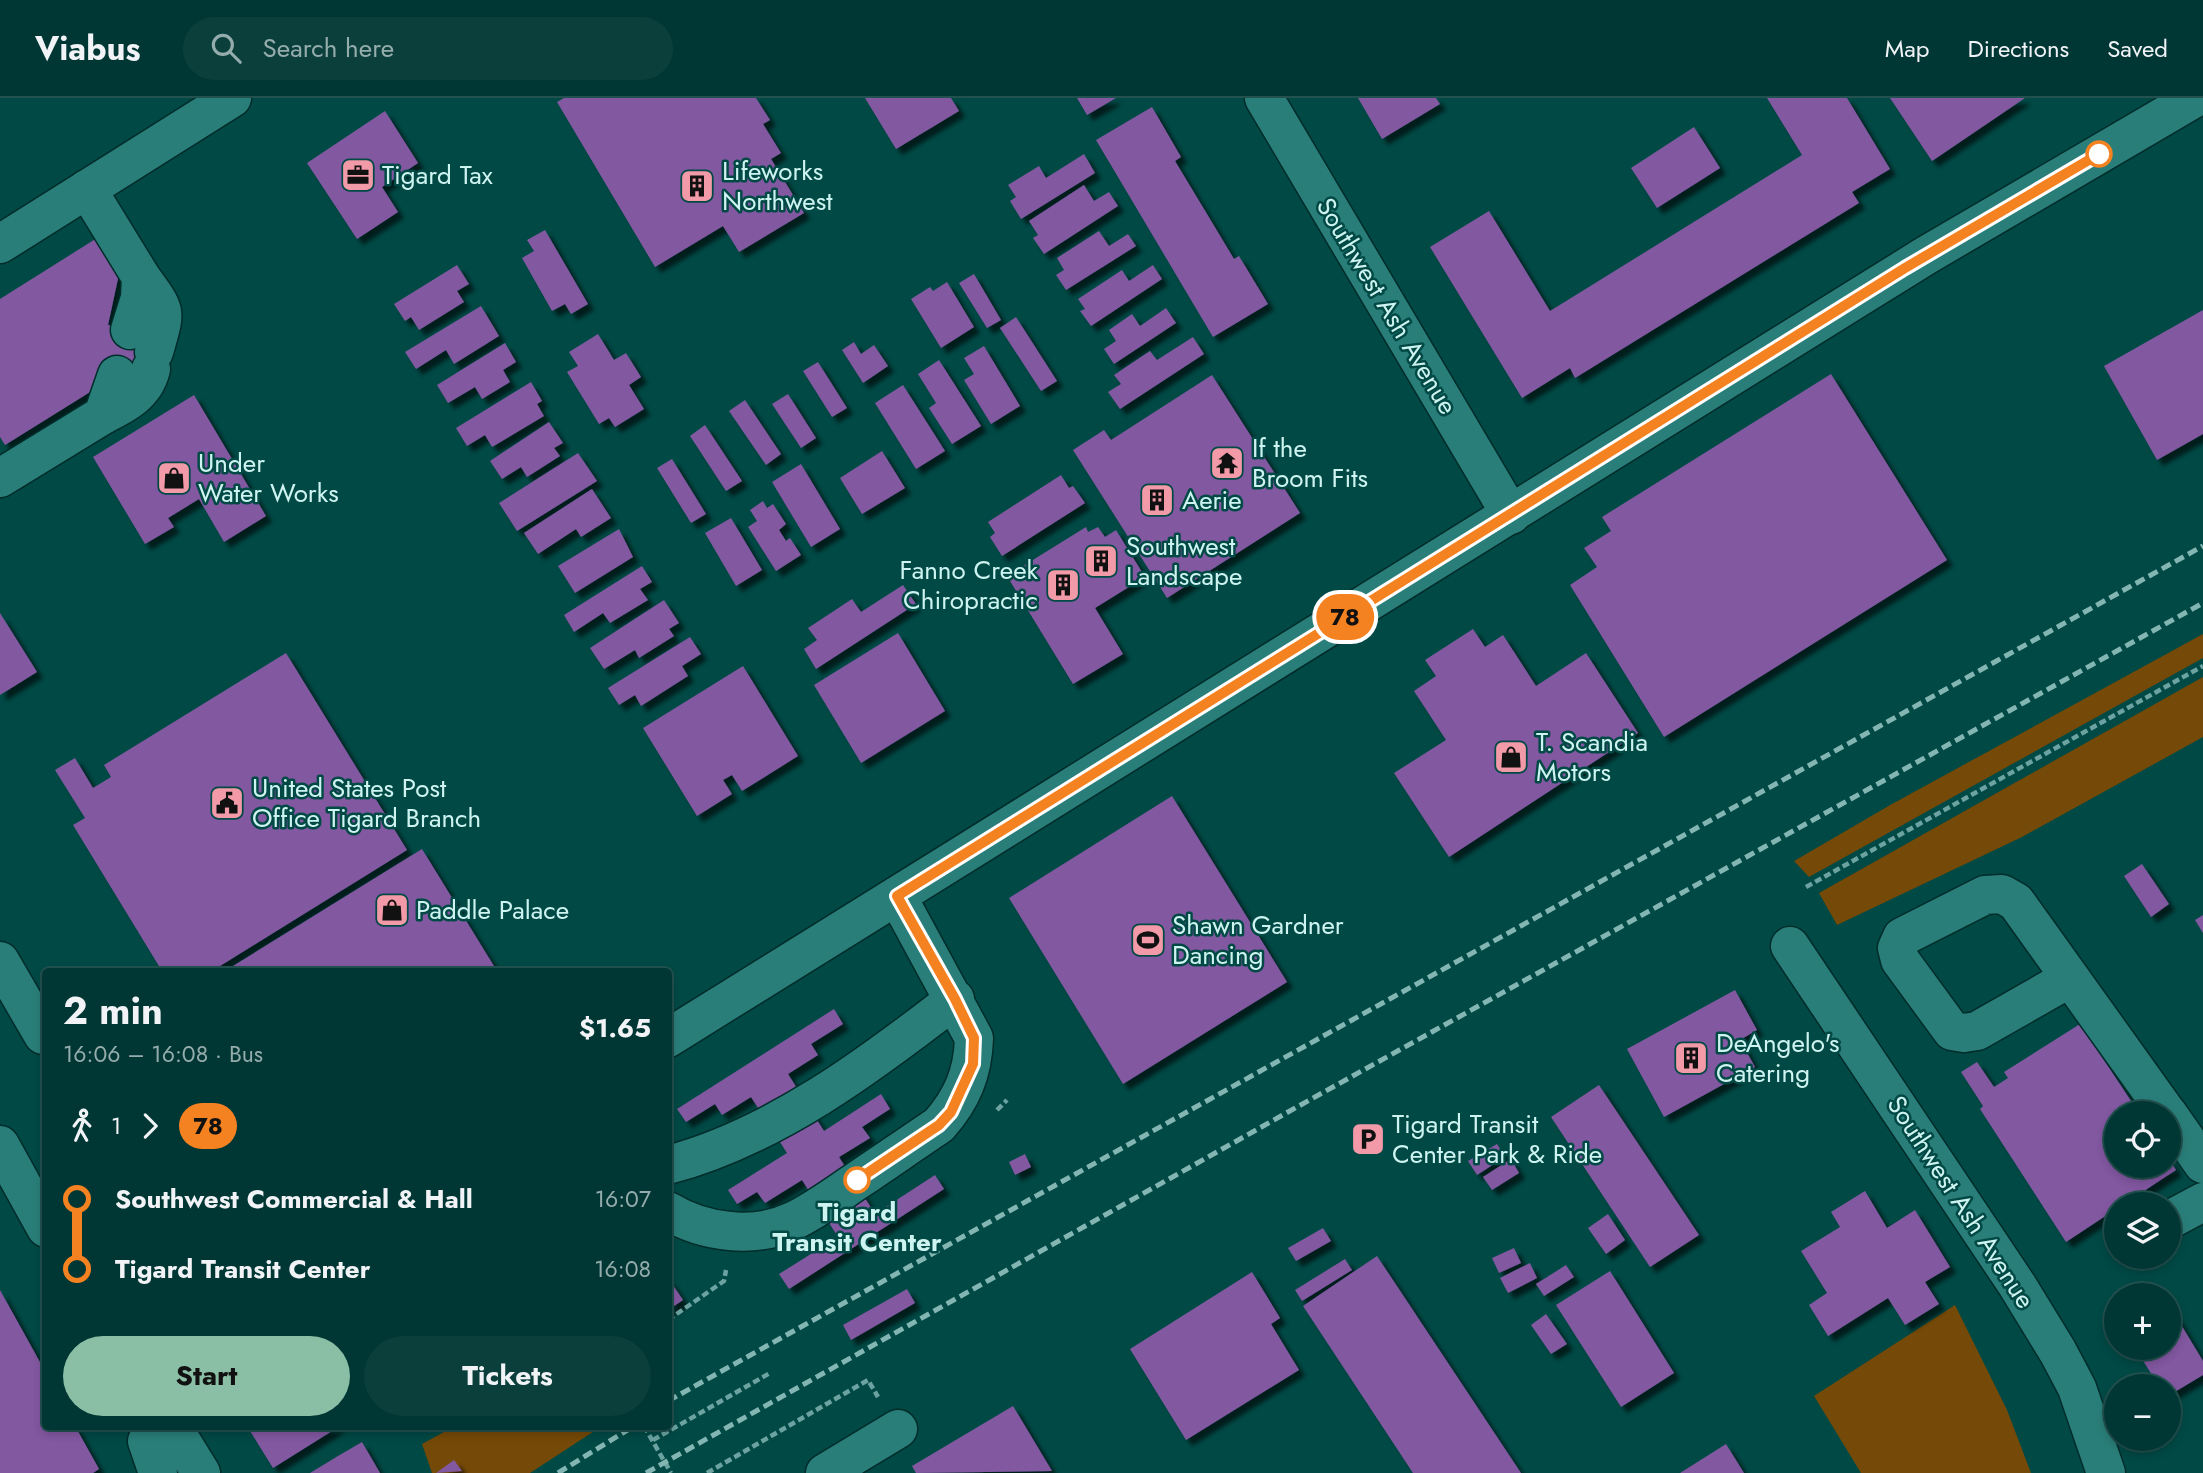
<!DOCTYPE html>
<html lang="en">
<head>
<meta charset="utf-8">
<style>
  :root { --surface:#003734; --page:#0a3f3c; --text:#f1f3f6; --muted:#95acac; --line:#22514f; --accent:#8abfa5 }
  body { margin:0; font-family:Jost,sans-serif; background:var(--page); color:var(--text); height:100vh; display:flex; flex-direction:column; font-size:26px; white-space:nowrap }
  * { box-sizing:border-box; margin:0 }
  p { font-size:23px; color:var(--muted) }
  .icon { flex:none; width:38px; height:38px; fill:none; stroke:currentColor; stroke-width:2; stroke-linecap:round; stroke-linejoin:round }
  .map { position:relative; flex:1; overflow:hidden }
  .side { position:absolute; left:42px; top:870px; width:630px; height:462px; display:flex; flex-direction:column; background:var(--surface); border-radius:7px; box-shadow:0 4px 10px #0003,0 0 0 2px var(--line) }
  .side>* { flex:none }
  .badge { padding:0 14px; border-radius:23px; font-size:24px; line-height:46px }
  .controls { position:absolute; left:2104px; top:1003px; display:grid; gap:14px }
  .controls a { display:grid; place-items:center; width:77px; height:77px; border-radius:50%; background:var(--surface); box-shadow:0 4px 10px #0003,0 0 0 2px var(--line); font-size:35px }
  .map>.badge { position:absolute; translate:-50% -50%; box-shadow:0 0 0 4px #fff }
  .legs { display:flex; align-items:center; gap:10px; height:77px; padding:0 21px; font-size:23px }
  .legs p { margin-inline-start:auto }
  .headline { display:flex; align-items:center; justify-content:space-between; height:119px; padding:0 21px }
  h1 { font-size:38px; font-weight:700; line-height:52px }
  .cta { display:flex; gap:14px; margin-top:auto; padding:14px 21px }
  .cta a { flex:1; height:80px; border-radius:42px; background:var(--accent); color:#111; font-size:28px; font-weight:700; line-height:80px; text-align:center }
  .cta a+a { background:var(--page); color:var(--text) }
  ul { padding:0 21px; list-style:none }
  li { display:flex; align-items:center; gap:24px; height:70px; font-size:26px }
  li i { display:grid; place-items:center; width:10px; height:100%; margin:0 9px; background:currentColor }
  li i::after { content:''; width:18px; height:18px; margin:-9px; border:5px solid; border-radius:50%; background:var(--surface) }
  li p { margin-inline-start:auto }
  li:first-child i { background:linear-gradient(#0000 50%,currentColor 0) }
  li:last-child i { background:linear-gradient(currentColor 50%,#0000 0) }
  header { display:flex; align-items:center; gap:42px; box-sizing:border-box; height:98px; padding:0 35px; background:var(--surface); border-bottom:2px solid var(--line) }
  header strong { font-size:33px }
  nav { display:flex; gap:38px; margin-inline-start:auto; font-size:24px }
  .search { width:490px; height:63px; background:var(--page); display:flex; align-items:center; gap:18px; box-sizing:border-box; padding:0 24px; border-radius:38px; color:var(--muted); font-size:26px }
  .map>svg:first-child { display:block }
</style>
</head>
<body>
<header>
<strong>Viabus</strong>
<div class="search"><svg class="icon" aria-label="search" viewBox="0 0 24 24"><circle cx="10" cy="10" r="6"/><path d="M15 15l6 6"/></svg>Search here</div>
<nav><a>Map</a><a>Directions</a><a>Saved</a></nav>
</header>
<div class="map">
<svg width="2203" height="1375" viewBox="0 0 2203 1375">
  <defs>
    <filter id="shadow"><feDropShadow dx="6" dy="6" stdDeviation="2" flood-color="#0009"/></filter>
  </defs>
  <rect width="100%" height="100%" fill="#004945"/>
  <g fill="#754907">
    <polygon points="2203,536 2203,560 1809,779 1794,763 1892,706"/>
    <polygon points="2203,579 2203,639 2022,739 1837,827 1819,795"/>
    <polygon points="1955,1207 2007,1312 2031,1375 1861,1375 1814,1298"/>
    <polygon points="455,1328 602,1328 530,1375 432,1375 422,1346"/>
  </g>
  <g fill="#8259a1" filter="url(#shadow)">
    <polygon points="564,0 756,0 770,22 763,26 781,55 771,61 804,115 739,154 723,128 655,169 557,4"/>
    <polygon points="865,0 951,0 959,13 896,51"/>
    <polygon points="1077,0 1116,0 1087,17"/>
    <polygon points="1358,0 1436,0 1440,6 1382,41"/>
    <polygon points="1767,0 1847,0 1890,71 1852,94 1859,105 1575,280 1570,270 1522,300 1430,149 1489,113 1550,213 1802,57"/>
    <polygon points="1890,0 2025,0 1932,63"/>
    <polygon points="1152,9 1181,59 1175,63 1204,111 1234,161 1239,158 1268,206 1213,239 1096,42"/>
    <polygon points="385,13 418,65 382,89 398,114 357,141 307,65"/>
    <polygon points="1694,29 1720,70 1657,110 1631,70"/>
    <polygon points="1084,56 1095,75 1021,121 1010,103 1016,99 1008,87 1039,68 1046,80"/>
    <polygon points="1084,87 1094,103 1109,94 1118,108 1044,156 1033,140 1038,137 1029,123"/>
    <polygon points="545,132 588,206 571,216 565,206 552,213 522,160 534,153 527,142"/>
    <polygon points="1099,133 1109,148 1128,136 1136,148 1066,192 1056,177 1064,172 1057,160"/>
    <polygon points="97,140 119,176 108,227 146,235 135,266 5,347 0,339 0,201"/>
    <polygon points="457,167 469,186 457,193 464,204 419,232 411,219 405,223 394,206"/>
    <polygon points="1153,167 1162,181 1091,228 1080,213 1085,211 1078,201 1122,172 1129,183"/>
    <polygon points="974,176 1001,222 987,230 959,185"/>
    <polygon points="947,184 974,229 941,250 911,201 930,189 933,193"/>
    <polygon points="481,208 499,238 454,266 446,252 416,271 405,254"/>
    <polygon points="1166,210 1176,225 1114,266 1104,251 1116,243 1109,232 1132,216 1140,228"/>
    <polygon points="2203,212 2203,336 2157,362 2104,268"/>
    <polygon points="1016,219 1057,283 1041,293 1000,230"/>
    <polygon points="598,236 614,262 626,255 641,279 629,287 644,311 615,329 609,320 599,326 567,274 578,268 569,254"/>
    <polygon points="1193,239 1204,256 1120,311 1108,294 1121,286 1114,277 1150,253 1157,262"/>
    <polygon points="854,244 861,256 874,247 888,268 863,285 842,252"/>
    <polygon points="505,245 516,264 503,272 510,284 482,301 475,289 448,305 437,287"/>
    <polygon points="984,248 1020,308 991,326 964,282 974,276 964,260"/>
    <polygon points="939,262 981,328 952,346 929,310 936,305 918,276"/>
    <polygon points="818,264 847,310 832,319 803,273"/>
    <polygon points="1831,276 1947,462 1664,639 1570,487 1597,469 1584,450 1611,433 1602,419"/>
    <polygon points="1212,277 1300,415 1167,500 1073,352 1104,332 1111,342"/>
    <polygon points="531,284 542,303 537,306 544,318 492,349 485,337 467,348 456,330"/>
    <polygon points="903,287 945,353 916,371 875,305"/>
    <polygon points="788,296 816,340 801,350 772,306"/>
    <polygon points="194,297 266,418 224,444 199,401 168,420 174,429 145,446 93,359"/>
    <polygon points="745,302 781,356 766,367 729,313"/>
    <polygon points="549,324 563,345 554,350 560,358 527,379 521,369 502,381 490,363"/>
    <polygon points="705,327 742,383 726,393 690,338"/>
    <polygon points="882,353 905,390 862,416 840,380"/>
    <polygon points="578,355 597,383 517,433 499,405"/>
    <polygon points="672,361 706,416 691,425 657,370"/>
    <polygon points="801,366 840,431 811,449 772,384"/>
    <polygon points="1061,377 1069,390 1073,388 1085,405 1002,458 990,439 995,435 988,424"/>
    <polygon points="592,391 611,420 581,439 576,431 538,456 524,435"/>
    <polygon points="763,403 767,410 773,406 786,426 779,432 786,443 790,440 801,457 776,473 748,429 757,423 750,412"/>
    <polygon points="731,420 762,472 736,488 705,435"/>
    <polygon points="1086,429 1088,434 1098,429 1105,439 1116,432 1145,479 1095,510 1123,556 1073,586 1007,478"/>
    <polygon points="619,431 633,459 575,495 558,468"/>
    <polygon points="642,468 652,484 640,491 648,502 610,525 603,515 574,534 564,517"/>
    <polygon points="903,487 916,506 816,571 804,551 817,542 808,530 852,501 861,514"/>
    <polygon points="664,502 679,525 669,531 674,538 639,560 635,552 604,571 590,550"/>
    <polygon points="0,515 37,574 0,597"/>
    <polygon points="1473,531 1485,549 1503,537 1536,588 1586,555 1638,635 1449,759 1394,675 1446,642 1414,593 1436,578 1425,562"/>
    <polygon points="898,535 945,613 861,665 814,587"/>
    <polygon points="690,539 701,556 682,568 688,578 641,608 635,597 619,607 608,590"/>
    <polygon points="286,555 407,752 212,873 162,873 73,727 85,720 55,672 75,660 93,690 111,679 104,667"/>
    <polygon points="743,568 798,658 742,693 732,677 723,682 732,696 697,718 643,630"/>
    <polygon points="1172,698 1287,884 1123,986 1009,800"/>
    <polygon points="422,751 497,873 225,873"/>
    <polygon points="2142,766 2169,806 2151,819 2124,778"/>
    <polygon points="2203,817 2203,835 2195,822"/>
    <polygon points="1735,892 1757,932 1740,942 1755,969 1664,1019 1627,951"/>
    <polygon points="834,911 843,926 811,946 818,957 788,976 824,1033 881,996 890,1011 862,1029 870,1040 839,1059 875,1116 935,1077 944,1091 789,1191 779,1176 838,1139 802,1082 765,1105 757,1094 737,1106 728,1092 787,1055 751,999 722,1017 715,1006 686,1024 677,1011"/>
    <polygon points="2080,926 2139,1015 2116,1015 2116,1068 2168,1068 2168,1060 2176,1072 2124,1106 2116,1106 2116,1111 2066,1144 1980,1011 1983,1008 1961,974 1977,964 1994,989 2008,980 2004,974"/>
    <polygon points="1599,987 1699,1137 1650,1169 1551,1019"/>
    <polygon points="1497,1046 1505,1059 1477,1077 1468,1063"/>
    <polygon points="1025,1056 1031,1069 1015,1077 1009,1064"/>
    <polygon points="1511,1061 1519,1075 1492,1092 1483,1079"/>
    <polygon points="1865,1093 1887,1130 1915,1112 1950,1169 1925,1184 1939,1206 1905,1227 1888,1200 1828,1238 1809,1207 1827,1195 1801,1153 1840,1129 1831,1114"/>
    <polygon points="1608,1116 1625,1142 1606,1156 1588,1130"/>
    <polygon points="1323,1130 1331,1143 1296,1163 1288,1150"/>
    <polygon points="1514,1150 1521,1165 1499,1175 1492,1160"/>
    <polygon points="1377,1158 1521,1375 1413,1375 1303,1208"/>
    <polygon points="1345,1161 1352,1172 1302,1203 1295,1192"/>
    <polygon points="1530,1165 1537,1180 1508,1195 1500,1180"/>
    <polygon points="1566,1167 1574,1179 1544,1198 1536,1186"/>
    <polygon points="1610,1173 1674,1275 1621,1309 1556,1207"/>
    <polygon points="1252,1174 1280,1220 1271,1226 1299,1272 1186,1342 1130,1251"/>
    <polygon points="668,1180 683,1202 668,1212"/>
    <polygon points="907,1191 915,1205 851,1242 843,1227"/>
    <polygon points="0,1192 46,1275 46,1328 75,1328 99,1371 93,1375 0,1375"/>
    <polygon points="2171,1210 2203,1263 2203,1277 2168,1298 2168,1288 2159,1288 2135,1250 2168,1250 2168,1212"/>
    <polygon points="1546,1216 1567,1246 1551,1256 1531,1227"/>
    <polygon points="1013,1308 1052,1373 916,1375 912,1368"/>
    <polygon points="247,1328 340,1328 273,1370"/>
    <polygon points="362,1344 380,1375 310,1375 338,1358"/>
    <polygon points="1726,1346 1744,1375 1680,1375"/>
    <polygon points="454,1362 462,1373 436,1375"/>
  </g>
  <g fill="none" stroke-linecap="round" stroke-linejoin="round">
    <g stroke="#002c2a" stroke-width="41">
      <g id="minor">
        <polyline points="1264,0 1511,417"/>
        <polyline points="87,91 141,179 140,200 130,232"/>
        <polyline points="0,146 232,0"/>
        <path d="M141,179C168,216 166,211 154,254"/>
        <path d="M103,317C125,306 145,296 151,271"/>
        <polyline points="0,380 103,317 117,277"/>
        <polyline points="1790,848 2017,1187 2058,1254 2077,1290 2106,1375"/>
        <polyline points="0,863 43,937"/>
        <polyline points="2070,880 1977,933 1964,935 1952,933 1900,862 1897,850 1902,839 1985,797 2002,796 2016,804 2167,1015"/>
        <polyline points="668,940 1925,158 2195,0"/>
        <polyline points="2168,1016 2203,1066"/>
        <polyline points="0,1047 46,1130"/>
        <path d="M668,1067C774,1039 870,967 955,901"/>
        <path d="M668,1113C704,1135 755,1141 793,1123C816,1112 837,1096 858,1082C885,1064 912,1045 939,1027C962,1001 973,975 974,940L897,798"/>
        <polyline points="2173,1120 2203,1104"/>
        <polyline points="154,1328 147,1343 158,1375"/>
        <polyline points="172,1328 201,1375"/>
        <polyline points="825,1375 898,1331"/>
      </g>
    </g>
    <g stroke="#6ca3a0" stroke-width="4.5" stroke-dasharray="7 3.5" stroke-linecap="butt">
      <polyline points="1806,789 2203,568"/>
      <polyline points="997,1012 1007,1002"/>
      <polyline points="668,1222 724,1183 726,1172"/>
      <polyline points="644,1328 671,1375"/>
      <polyline points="653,1342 770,1275"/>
      <polyline points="707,1375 868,1282 878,1299"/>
    </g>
    <use href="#minor" stroke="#2a7e79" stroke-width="38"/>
    <g stroke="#83b5b2" stroke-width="5" stroke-dasharray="10 5" stroke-linecap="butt">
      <polyline points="668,1303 2203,448"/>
      <polyline points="558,1375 634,1328"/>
      <polyline points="646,1375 1297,1009 2203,505"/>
    </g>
  </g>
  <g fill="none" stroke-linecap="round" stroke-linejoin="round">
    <g stroke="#fff" stroke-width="16">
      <polyline id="line-1" points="857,1082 939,1027 951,1014 973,966 974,940 955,901 897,798 1905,170 2099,56"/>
    </g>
    <use href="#line-1" stroke="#f58220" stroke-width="10"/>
  </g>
  <defs>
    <g id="office-square" transform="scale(1.75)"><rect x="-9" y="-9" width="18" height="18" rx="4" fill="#f39aa8" stroke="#004945"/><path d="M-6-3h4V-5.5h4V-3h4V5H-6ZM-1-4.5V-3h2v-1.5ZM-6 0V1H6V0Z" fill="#111"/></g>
    <g id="building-square" transform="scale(1.75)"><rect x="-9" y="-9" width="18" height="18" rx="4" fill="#f39aa8" stroke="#004945"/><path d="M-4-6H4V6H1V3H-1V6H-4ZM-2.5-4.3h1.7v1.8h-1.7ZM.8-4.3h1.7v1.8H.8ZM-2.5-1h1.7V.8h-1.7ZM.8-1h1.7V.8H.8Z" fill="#111"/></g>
    <g id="temple-square" transform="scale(1.75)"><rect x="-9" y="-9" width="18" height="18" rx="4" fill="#f39aa8" stroke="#004945"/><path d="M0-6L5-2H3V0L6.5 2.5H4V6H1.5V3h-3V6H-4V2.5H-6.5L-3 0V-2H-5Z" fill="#111"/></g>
    <g id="shop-square" transform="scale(1.75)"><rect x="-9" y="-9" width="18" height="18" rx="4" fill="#f39aa8" stroke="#004945"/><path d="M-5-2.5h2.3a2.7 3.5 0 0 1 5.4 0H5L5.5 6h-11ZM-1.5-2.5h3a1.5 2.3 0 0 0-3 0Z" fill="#111"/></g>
    <g id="civic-square" transform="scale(1.75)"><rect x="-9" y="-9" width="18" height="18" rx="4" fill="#f39aa8" stroke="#004945"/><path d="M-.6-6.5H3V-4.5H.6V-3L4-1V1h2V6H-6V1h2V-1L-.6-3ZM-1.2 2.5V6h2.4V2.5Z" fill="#111"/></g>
    <g id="stadium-square" transform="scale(1.75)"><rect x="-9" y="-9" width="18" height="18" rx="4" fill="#f39aa8" stroke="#004945"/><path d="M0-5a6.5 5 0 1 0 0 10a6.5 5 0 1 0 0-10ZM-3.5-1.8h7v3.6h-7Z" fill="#111"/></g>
    <g id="parking-square" transform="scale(1.75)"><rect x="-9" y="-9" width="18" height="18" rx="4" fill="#f39aa8" stroke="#004945"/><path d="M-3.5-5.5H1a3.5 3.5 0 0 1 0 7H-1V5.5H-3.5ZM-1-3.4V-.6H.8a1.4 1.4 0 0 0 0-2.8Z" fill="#111"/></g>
  </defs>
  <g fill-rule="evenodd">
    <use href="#office-square" x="358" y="77"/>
    <use href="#building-square" x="697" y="88"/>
    <use href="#temple-square" x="1227" y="365"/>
    <use href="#shop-square" x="174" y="380"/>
    <use href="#building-square" x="1157" y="402"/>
    <use href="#building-square" x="1101" y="463"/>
    <use href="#building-square" x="1063" y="487"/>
    <use href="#shop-square" x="1511" y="659"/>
    <use href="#civic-square" x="227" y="705"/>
    <use href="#shop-square" x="392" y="812"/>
    <use href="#stadium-square" x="1148" y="842"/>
    <use href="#building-square" x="1691" y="960"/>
    <use href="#parking-square" x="1368" y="1041"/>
  </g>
  <g fill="#fff" stroke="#f58220" stroke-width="3.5">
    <circle cx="2099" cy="56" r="12"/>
    <circle cx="857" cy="1082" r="12"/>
  </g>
  <g text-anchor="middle" stroke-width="5" stroke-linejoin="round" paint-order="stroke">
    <g font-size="26" fill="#cef4f1" stroke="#004945" text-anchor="start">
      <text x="722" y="82">Lifeworks<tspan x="722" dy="30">Northwest</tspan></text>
      <text x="382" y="86">Tigard Tax</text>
      <text x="1252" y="359">If the<tspan x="1252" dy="30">Broom Fits</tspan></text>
      <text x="198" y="374">Under<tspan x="198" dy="30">Water Works</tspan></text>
      <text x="1182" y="411">Aerie</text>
      <text x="1126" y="457">Southwest<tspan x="1126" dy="30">Landscape</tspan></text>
      <text x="1038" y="481" text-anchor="end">Fanno Creek<tspan x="1038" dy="30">Chiropractic</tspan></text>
      <text x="1536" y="653">T. Scandia<tspan x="1536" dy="30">Motors</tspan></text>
      <text x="252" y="699">United States Post<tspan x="252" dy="30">Office Tigard Branch</tspan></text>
      <text x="416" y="821">Paddle Palace</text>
      <text x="1172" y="836">Shawn Gardner<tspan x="1172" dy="30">Dancing</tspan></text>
      <text x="1716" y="954">DeAngelo's<tspan x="1716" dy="30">Catering</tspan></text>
      <text x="1392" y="1035">Tigard Transit<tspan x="1392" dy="30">Center Park &amp; Ride</tspan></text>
    </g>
    <g font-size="26" fill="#cef4f1" stroke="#004945">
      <text transform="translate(1387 208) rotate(59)" y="9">Southwest Ash Avenue</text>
      <text transform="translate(1961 1104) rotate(57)" y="9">Southwest Ash Avenue</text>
    </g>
    <g font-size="26" font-weight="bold" fill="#cef4f1" stroke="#004945">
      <text x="857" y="1123">Tigard<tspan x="857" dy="30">Transit Center</tspan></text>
    </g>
  </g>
</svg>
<div class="controls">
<a><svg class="icon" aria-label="locate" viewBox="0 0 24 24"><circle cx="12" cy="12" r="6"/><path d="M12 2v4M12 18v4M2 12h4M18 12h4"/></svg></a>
<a><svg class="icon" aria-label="layers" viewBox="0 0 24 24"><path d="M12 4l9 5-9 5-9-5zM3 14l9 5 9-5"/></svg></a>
<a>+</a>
<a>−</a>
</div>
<b class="badge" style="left:1345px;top:519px;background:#f58220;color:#111">78</b>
<section class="side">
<div class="headline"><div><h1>2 min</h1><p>16:06 – 16:08 · Bus</p></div><b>$1.65</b></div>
<div class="legs"><svg class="icon" aria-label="walk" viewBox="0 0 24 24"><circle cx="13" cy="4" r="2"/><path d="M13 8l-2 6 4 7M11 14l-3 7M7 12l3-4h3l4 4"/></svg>1<svg class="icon" aria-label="forward" viewBox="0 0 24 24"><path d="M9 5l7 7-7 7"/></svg><b class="badge" style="background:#f58220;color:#111">78</b></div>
<ul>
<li><i style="color:#f58220"></i><b>Southwest Commercial &amp; Hall</b><p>16:07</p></li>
<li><i style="color:#f58220"></i><b>Tigard Transit Center</b><p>16:08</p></li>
</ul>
<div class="cta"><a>Start</a><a>Tickets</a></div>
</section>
</div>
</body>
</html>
